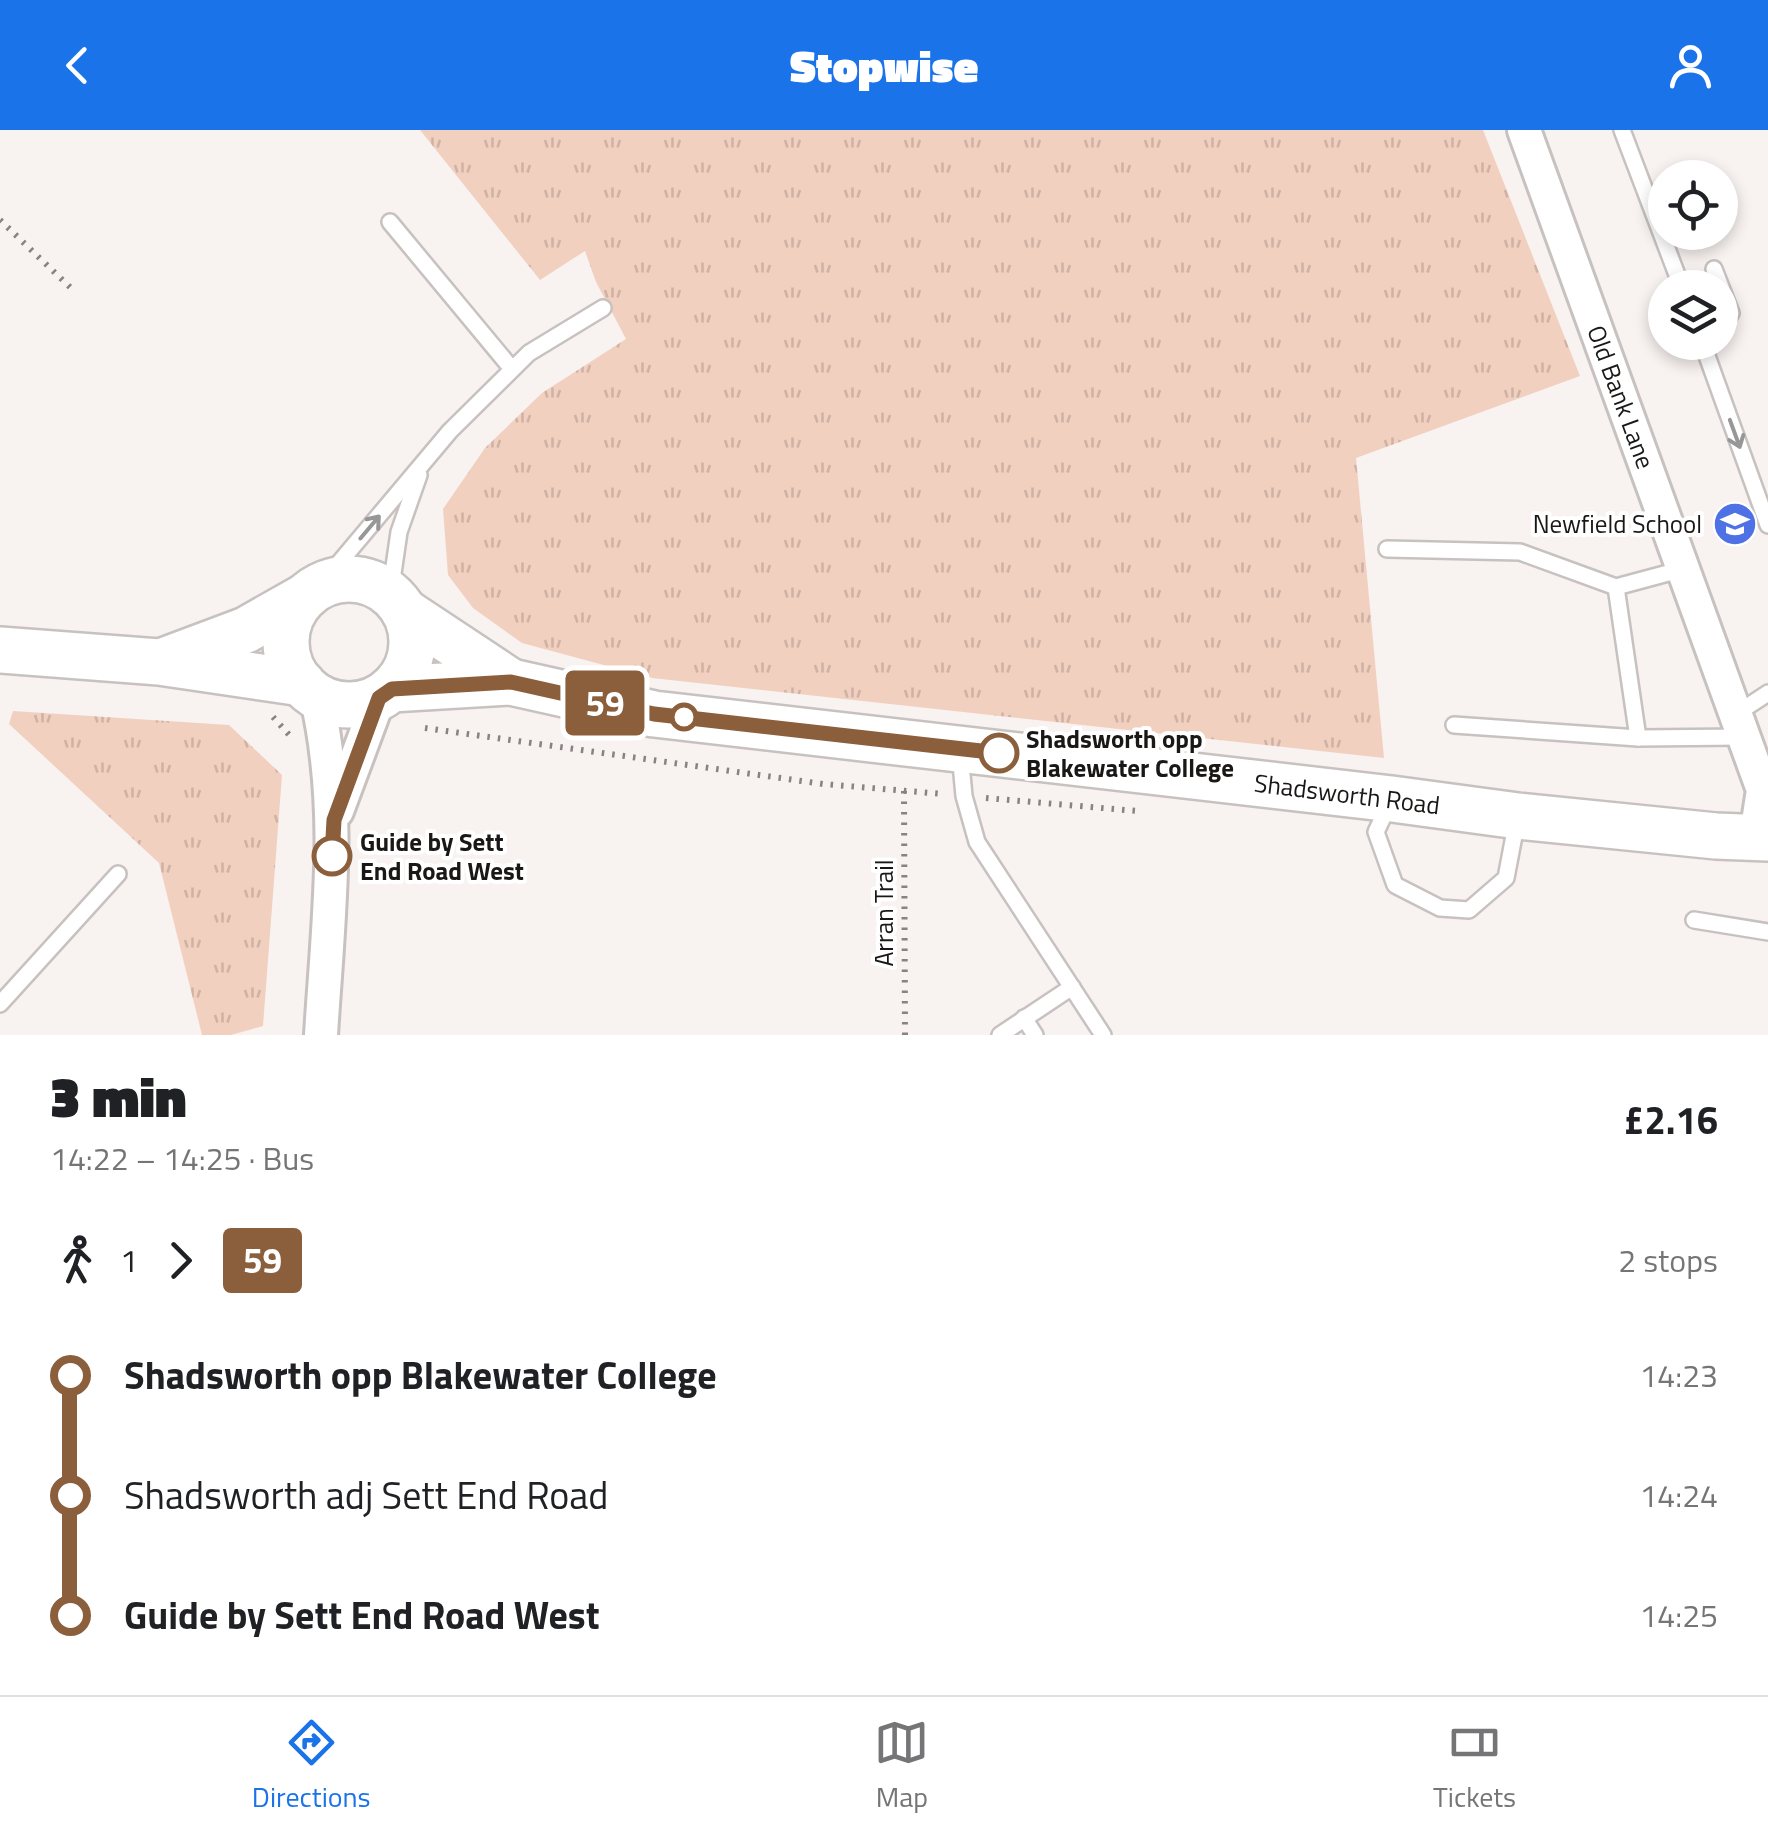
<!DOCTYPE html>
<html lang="en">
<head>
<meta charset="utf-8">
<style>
  :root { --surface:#fff; --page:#f2f2f2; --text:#202124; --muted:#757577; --line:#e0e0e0; --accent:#1a73e8 }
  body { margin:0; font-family:"Titillium Web",sans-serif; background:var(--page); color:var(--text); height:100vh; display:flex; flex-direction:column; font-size:38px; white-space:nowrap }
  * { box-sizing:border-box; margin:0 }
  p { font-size:32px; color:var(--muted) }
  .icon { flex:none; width:55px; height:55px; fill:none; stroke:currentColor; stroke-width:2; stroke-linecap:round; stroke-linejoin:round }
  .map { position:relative; height:905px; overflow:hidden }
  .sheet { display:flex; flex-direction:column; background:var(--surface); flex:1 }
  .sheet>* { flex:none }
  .badge { padding:0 20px; border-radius:8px; font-size:35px; line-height:65px }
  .buttons { position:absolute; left:1648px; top:30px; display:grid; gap:20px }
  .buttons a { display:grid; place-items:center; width:90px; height:90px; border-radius:50%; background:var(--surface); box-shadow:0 5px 15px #0003; font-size:50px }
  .map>.badge { position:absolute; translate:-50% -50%; box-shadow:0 0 0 5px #fff }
  .legs { display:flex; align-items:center; gap:15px; height:110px; padding:0 50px; font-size:32px }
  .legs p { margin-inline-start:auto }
  .headline { display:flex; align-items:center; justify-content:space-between; height:170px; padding:0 50px }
  h1 { font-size:55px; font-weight:800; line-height:75px }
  ul { padding:0 50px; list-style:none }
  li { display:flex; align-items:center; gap:35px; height:120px; font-size:38px }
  li i { display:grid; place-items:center; width:15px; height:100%; margin:0 12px; background:currentColor }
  li i::after { content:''; width:25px; height:25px; margin:-12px; border:8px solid; border-radius:50%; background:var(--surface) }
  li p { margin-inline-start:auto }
  li:first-child i { background:linear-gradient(#0000 50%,currentColor 0) }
  li:last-child i { background:linear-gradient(currentColor 50%,#0000 0) }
  header { display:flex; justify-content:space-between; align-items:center; height:130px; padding:0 50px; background:var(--accent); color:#fff; font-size:45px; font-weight:800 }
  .tab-bar { display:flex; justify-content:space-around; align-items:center; height:140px; border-top:2px solid var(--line); background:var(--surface); font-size:28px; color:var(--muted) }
  .tab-bar a { display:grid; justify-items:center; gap:5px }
  .tab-bar .current { color:var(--accent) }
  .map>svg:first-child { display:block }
</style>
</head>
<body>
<header><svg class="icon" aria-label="back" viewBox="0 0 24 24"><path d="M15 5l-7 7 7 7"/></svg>Stopwise<svg class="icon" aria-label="person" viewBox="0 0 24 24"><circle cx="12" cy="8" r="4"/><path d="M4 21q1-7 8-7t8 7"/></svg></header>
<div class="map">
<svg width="1768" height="905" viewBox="0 0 1768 905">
  <defs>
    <pattern id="grass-tufts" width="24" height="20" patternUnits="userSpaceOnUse" patternTransform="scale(2.5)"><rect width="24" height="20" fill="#f2d0c0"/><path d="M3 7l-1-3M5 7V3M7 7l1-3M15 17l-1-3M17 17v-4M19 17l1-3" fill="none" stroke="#cfb2a4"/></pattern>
  </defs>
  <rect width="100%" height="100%" fill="#f8f2f0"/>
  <g fill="url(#grass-tufts)">
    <polygon points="420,0 1483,0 1580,246 1356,328 1384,628 652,548 522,513 473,478 448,445 443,379 485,318 542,263 626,209 596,152 585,121 540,150"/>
    <polygon points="13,581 229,595 282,645 263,896 231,905 202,905 159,733 9,594"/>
  </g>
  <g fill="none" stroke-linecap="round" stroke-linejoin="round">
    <g stroke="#c7c2bf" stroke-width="20">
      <g id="lane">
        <polyline points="1622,0 1682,158"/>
        <polyline points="390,92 512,239"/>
        <polyline points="1714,139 1731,183 1720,200"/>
        <polyline points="1702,212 1768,395"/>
        <polyline points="1387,419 1520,422 1616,457 1683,439"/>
        <polyline points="1616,457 1638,608"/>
        <polyline points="318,458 450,301 529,223 603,178"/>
        <polyline points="390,464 399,402 419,345"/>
        <polyline points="1736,584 1768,563"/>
        <polyline points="1454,595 1638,608 1744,607"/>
        <polyline points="960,623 964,666 977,712 1103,905"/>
        <polyline points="1390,672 1376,702 1395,755 1440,778 1469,780 1506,748 1517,690"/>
        <polyline points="1694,790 1768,802"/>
        <polyline points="0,874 118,744"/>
        <polyline points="1024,888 1035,905"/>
        <polyline points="1000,905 1072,857"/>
      </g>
    </g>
    <g stroke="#c7c2bf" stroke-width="38">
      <g id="street">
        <polyline points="1524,0 1763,660 1756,705"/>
        <path d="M316,565C343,680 328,789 321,905"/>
        <polyline points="337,681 379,568"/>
      </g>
    </g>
    <g stroke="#c7c2bf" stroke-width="50">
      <g id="secondary">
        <circle cx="349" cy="512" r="63"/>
        <polyline points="404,481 511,552"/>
        <polyline points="0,520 159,532 302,553"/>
        <polyline points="166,530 246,500 306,466"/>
        <polyline points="391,559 511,552 654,584 1392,669 1518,686 1716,706 1768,708"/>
      </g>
    </g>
    <g stroke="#878382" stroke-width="6" stroke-dasharray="2.5 8" stroke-linecap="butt">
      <polyline points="0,90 74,161"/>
      <polyline points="273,587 291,607"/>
      <polyline points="425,598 823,654 943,664"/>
      <polyline points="904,661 905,905"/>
      <polyline points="986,668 1137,681"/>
    </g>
    <use href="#lane" stroke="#fff" stroke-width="15"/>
    <use href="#street" stroke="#fff" stroke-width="32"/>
    <use href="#secondary" stroke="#fff" stroke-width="45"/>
  </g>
  <defs><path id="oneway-shaft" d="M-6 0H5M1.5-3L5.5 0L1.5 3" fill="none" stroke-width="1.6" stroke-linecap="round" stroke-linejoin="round" transform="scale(2.5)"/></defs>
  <g stroke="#989797">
    <use href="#oneway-shaft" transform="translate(1735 304) rotate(70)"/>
    <use href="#oneway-shaft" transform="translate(370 397) rotate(-50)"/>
  </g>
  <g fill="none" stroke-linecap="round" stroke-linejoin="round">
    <g stroke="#fff" stroke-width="22">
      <polyline id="line-1" points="332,726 334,690 379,568 392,559 511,552 654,584 999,623"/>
    </g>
    <use href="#line-1" stroke="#8b5e3c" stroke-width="15"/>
  </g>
  <defs>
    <g id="school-disc" transform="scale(2.25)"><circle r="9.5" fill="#4e72e6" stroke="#fff"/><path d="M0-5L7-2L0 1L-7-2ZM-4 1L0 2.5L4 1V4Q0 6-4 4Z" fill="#fff"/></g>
  </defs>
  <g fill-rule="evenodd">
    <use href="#school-disc" x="1735" y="394"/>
  </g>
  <g fill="#fff" stroke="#8b5e3c" stroke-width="5">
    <circle cx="684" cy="587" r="12"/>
    <circle cx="999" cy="623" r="18"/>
    <circle cx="332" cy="726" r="18"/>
  </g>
  <g text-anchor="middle" stroke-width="8" stroke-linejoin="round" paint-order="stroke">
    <g font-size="25" fill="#1a1817" stroke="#fff">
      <text transform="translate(1621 267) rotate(70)" y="9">Old Bank Lane</text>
      <text transform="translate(1347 664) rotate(7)" y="9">Shadsworth Road</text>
      <text transform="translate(884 783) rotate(-90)" y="9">Arran Trail</text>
    </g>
    <g font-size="25" fill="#1a1817" stroke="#fff" text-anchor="end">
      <text x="1702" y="403">Newfield School</text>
    </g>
    <g font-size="25" font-weight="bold" fill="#1a1817" stroke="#fff" text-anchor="start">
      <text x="1026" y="618">Shadsworth opp<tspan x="1026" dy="29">Blakewater College</tspan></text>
      <text x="360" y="721">Guide by Sett<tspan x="360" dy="29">End Road West</tspan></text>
    </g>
  </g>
</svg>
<div class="buttons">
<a><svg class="icon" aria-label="locate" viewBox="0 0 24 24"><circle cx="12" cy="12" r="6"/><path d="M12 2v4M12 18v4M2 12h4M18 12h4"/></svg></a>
<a><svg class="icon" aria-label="layers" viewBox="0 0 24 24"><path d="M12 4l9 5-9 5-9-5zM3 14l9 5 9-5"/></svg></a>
</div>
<b class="badge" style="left:605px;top:573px;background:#8b5e3c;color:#fff">59</b>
</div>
<section class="sheet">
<div class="headline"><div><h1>3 min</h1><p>14:22 – 14:25 · Bus</p></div><b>£2.16</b></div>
<div class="legs"><svg class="icon" aria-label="walk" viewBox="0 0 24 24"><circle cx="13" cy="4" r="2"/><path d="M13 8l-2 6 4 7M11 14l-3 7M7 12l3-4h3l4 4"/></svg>1<svg class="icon" aria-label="forward" viewBox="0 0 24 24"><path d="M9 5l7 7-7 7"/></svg><b class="badge" style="background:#8b5e3c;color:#fff">59</b><p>2 stops</p></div>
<ul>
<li><i style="color:#8b5e3c"></i><b>Shadsworth opp Blakewater College</b><p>14:23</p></li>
<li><i style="color:#8b5e3c"></i><span>Shadsworth adj Sett End Road</span><p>14:24</p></li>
<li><i style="color:#8b5e3c"></i><b>Guide by Sett End Road West</b><p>14:25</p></li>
</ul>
</section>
<nav class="tab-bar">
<a class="current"><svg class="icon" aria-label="directions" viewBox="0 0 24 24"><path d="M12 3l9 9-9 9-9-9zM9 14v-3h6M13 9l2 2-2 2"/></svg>Directions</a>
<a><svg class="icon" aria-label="map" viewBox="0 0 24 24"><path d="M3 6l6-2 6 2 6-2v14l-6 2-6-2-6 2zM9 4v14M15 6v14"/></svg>Map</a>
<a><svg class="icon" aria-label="tickets" viewBox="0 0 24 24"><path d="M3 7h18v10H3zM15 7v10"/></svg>Tickets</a>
</nav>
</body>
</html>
